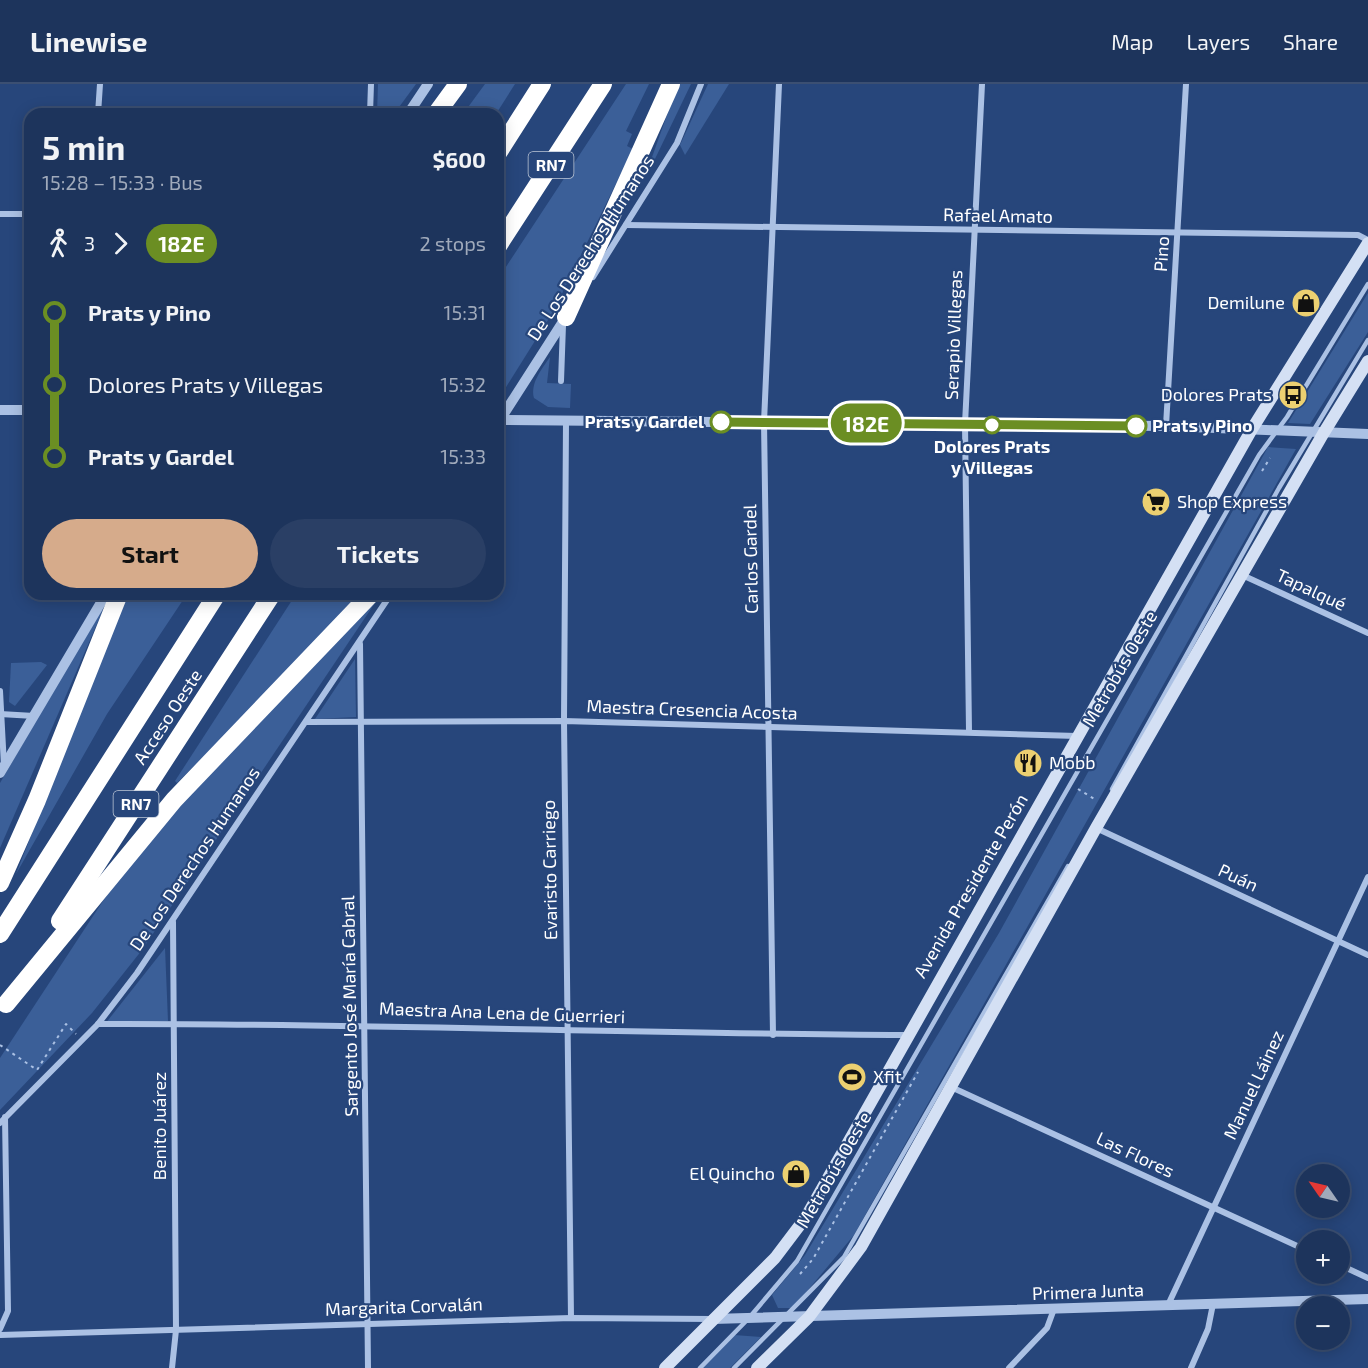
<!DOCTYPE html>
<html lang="en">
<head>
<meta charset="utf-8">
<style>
  :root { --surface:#1d345c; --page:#2a3f65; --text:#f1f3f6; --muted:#a0aabb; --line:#3b4f72; --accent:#d6ab8b }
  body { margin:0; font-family:"Exo 2",sans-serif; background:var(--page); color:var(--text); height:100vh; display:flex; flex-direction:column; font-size:22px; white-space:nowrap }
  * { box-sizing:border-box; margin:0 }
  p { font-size:20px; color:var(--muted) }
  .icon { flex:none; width:33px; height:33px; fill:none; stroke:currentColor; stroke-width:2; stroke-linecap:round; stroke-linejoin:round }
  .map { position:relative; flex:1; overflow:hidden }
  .side { position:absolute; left:24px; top:24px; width:480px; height:492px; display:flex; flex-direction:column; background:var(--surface); border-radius:18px; box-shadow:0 3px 15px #0003,0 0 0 2px var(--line) }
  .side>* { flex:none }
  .badge { padding:0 12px; border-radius:20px; font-size:21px; line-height:39px }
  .needle { width:39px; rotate:304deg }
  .buttons { position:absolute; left:1296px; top:1080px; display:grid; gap:12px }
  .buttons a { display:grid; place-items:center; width:54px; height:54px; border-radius:50%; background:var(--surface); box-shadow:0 3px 15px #0003,0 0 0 2px var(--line); font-size:30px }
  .map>.badge { position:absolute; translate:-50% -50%; box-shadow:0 0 0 3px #fff }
  .legs { display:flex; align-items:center; gap:9px; height:66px; padding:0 18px; font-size:20px }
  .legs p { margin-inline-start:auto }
  .headline { display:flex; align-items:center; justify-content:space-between; height:102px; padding:0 18px }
  h1 { font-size:33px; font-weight:700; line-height:45px }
  .primary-button { display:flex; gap:12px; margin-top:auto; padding:12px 18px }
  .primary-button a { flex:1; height:69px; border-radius:36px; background:var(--accent); color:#111; font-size:24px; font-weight:700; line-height:69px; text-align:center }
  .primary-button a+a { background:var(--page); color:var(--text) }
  ul { padding:0 18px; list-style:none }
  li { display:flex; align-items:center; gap:21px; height:72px; font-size:22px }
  li i { display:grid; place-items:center; width:9px; height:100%; margin:0 8px; background:currentColor }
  li i::after { content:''; width:15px; height:15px; margin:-8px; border:4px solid; border-radius:50%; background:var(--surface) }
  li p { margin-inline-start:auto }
  li:first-child i { background:linear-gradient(#0000 50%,currentColor 0) }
  li:last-child i { background:linear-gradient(currentColor 50%,#0000 0) }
  header { display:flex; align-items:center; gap:36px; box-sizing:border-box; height:84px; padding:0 30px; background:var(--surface); border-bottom:2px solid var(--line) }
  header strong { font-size:28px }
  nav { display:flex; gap:33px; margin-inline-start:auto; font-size:21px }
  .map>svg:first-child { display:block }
</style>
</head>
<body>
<header>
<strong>Linewise</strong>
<nav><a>Map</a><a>Layers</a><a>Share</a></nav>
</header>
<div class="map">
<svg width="1368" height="1284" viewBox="0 0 1368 1284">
  <rect width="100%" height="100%" fill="#27467b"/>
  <g fill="#3b5f98">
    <polygon points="378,0 416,0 394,30 377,30"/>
    <polygon points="485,0 515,0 496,30 463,30"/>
    <polygon points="626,0 649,0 626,47 632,50 627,62 633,65 553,228 498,316 498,195"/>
    <polygon points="678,0 691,0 654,77 651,76"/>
    <polygon points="708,0 729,0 685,71 680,61"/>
    <polygon points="1368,209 1368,248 1310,340 1288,339"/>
    <path d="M550,273L547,299L571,300L570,324L548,323L534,314C530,299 542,285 550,273Z"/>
    <polygon points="1268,363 1296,365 854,1151 793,1224 778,1224 772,1211 805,1171 999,849"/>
    <polygon points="126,510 187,510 107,630 16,790"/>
    <polygon points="296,510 360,510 285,591 177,699 175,697"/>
    <polygon points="374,510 381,510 142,866 92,929 0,1026 0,974 120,791 158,745"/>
    <polygon points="100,526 103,526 0,764 0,699"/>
    <polygon points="355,575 356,633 315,635"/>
    <polygon points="41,578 47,581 15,622 9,618 11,579"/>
    <polygon points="165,864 168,937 105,940"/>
    <polygon points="734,1251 761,1253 730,1284 702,1284"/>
  </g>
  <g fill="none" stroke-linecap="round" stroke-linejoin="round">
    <g stroke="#abc1e4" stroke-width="2" stroke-dasharray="3 4.5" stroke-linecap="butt">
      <polyline points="1262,387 1270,374"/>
      <polyline points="1078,705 1096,716"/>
      <polyline points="0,961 37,986 66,940 76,950"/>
      <polyline points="800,1190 813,1175 918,988"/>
    </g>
    <g stroke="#abc1e4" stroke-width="4.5">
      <polyline points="1112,705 1279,404 1368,256"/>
      <polyline points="700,1284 749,1234 797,1177 1259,371 1287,333 1368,200"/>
      <polyline points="734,1284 844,1173 1068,782"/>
    </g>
    <g stroke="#abc1e4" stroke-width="6">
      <polyline points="98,30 100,0"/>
      <polyline points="370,30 371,0"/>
      <polyline points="0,130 30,130"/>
      <polyline points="626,141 1358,151 1368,156"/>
      <polyline points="593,193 677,59 701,0"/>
      <polyline points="561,297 563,241"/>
      <polyline points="566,338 564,637 571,1234"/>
      <polyline points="1166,342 1186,0"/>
      <polyline points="1242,491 1368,549"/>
      <polyline points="360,560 368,1284"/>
      <polyline points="0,607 4,682"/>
      <polyline points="0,630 34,632"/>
      <polyline points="307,638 564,637 1077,652"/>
      <polyline points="969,647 965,340 982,0"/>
      <polyline points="1096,744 1368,871"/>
      <path d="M98,940C367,939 637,950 906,951"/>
      <polyline points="773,951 764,338 779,0"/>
      <polyline points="951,1003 1306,1166"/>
      <polyline points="0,1039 98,940 137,889 391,510"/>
      <polyline points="1340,1181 1368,1194"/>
      <polyline points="1168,1221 1368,793"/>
      <polyline points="0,1245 8,1227 5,1033"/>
      <polyline points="0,1251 571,1234 713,1235"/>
      <polyline points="172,1284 176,1246 173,838"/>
      <polyline points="1009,1284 1047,1244 1054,1225"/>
      <polyline points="1191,1284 1208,1245 1213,1220"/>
    </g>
    <g stroke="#abc1e4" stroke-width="10">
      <polyline points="408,30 428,0"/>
      <polyline points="0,326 30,326"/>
      <polyline points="498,336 1166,342 1368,350"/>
      <polyline points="498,339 566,233"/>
      <polyline points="0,689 106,510"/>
      <polyline points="713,1235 1368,1215"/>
    </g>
    <g stroke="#d4e0f4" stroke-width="12">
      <polyline points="665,1284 775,1174 806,1133 1252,345 1368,159"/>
      <polyline points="757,1284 809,1233 861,1163 1096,744 1323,350 1368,277"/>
    </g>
    <g stroke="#fff" stroke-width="18">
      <polyline points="436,30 458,0"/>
      <polyline points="498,69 542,0"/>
      <polyline points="498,162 603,0"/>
      <polyline points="566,233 671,0"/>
      <polyline points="0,799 37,716 119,510"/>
      <polyline points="60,837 272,510"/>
      <polyline points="0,850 217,510"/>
      <polyline points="6,920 174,716 371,510"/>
    </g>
  </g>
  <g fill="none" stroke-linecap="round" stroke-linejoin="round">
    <g stroke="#fff" stroke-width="14">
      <polyline id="line-1" points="721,338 1136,342"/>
    </g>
    <use href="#line-1" stroke="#6b8e23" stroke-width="9"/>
  </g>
  <defs>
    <g id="shop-disc" transform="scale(1.5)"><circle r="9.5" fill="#ecd071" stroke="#27467b"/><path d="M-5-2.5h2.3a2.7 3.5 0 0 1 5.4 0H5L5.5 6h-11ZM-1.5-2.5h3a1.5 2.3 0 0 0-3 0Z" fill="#111"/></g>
    <g id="bus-disc" transform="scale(1.5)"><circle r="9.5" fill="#ecd071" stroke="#27467b"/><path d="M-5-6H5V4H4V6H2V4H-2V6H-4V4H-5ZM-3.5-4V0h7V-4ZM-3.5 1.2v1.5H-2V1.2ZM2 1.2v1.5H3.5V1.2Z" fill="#111"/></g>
    <g id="supermarket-disc" transform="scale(1.5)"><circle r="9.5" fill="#ecd071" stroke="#27467b"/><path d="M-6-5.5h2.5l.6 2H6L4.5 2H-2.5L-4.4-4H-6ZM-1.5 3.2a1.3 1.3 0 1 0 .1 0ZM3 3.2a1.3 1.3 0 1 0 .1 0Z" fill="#111"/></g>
    <g id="restaurant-disc" transform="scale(1.5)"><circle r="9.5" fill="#ecd071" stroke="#27467b"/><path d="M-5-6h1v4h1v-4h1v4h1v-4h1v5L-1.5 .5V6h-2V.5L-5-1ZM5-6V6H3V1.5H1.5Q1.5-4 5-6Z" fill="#111"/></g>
    <g id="stadium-disc" transform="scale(1.5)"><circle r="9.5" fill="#ecd071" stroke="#27467b"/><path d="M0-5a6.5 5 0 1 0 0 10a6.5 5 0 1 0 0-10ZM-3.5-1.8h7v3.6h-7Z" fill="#111"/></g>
  </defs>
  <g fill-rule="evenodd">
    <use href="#shop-disc" x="1306" y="219"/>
    <use href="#bus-disc" x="1293" y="311"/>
    <use href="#supermarket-disc" x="1156" y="418"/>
    <use href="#restaurant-disc" x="1028" y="679"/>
    <use href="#stadium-disc" x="852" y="993"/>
    <use href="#shop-disc" x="796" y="1090"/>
  </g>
  <g fill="#fff" stroke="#6b8e23" stroke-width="3">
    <circle cx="721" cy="338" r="10"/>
    <circle cx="992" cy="341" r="8"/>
    <circle cx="1136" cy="342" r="10"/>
  </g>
  <g text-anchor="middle" stroke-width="4.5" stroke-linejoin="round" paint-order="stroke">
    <g fill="#27467b" stroke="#bec8d7" stroke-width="1.5">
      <rect x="528.5" y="68" width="45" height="26" rx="4.5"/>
      <rect x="113.5" y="707" width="45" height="26" rx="4.5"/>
    </g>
    <g font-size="16" font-weight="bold" fill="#fff">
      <text x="551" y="87">RN7</text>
      <text x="136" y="726">RN7</text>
    </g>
    <g font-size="18" fill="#fff" stroke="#27467b">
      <text transform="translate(998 132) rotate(1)" y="6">Rafael Amato</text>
      <text transform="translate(591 164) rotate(-57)" y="6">De Los Derechos Humanos</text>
      <text transform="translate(1162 170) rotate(-86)" y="6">Pino</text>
      <text transform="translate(954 251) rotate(-88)" y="6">Serapio Villegas</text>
      <text transform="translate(751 475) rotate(-91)" y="6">Carlos Gardel</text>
      <text transform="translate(1311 506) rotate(25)" y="6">Tapalqué</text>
      <text transform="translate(1120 585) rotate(-60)" y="6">Metrobús Oeste</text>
      <text transform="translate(692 626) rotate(2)" y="6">Maestra Cresencia Acosta</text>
      <text transform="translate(168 633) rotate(-57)" y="6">Acceso Oeste</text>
      <text transform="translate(195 775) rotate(-56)" y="6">De Los Derechos Humanos</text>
      <text transform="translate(550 786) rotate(-91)" y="6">Evaristo Carriego</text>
      <text transform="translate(1238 794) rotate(25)" y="6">Puán</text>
      <text transform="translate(971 802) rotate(-60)" y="6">Avenida Presidente Perón</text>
      <text transform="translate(350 922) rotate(-91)" y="6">Sargento José María Cabral</text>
      <text transform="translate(502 929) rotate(2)" y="6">Maestra Ana Lena de Guerrieri</text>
      <text transform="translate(1254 1001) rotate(-65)" y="6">Manuel Láinez</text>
      <text transform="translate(160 1042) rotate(-90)" y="6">Benito Juárez</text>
      <text transform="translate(1135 1071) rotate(25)" y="6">Las Flores</text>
      <text transform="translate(834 1086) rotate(-60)" y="6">Metrobús Oeste</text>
      <text transform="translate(1088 1208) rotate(-2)" y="6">Primera Junta</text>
      <text transform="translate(404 1223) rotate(-2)" y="6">Margarita Corvalán</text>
    </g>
    <g font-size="18" fill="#fff" stroke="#27467b" text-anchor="end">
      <text x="1285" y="225">Demilune</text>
      <text x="1272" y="317">Dolores Prats</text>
      <text x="1177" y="424" text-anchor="start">Shop Express</text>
      <text x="1049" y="685" text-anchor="start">Mobb</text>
      <text x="873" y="999" text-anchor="start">Xfit</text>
      <text x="775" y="1096">El Quincho</text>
    </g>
    <g font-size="18" font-weight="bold" fill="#fff" stroke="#27467b" text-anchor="end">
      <text x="704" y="344">Prats y Gardel</text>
      <text x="1152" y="348" text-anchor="start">Prats y Pino</text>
      <text x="992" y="369" text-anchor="middle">Dolores Prats<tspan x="992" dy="21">y Villegas</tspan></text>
    </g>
  </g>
</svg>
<div class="buttons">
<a><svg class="needle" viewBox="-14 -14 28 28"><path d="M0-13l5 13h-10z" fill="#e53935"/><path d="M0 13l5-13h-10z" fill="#a0aabb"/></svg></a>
<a>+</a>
<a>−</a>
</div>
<b class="badge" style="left:866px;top:339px;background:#6b8e23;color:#fff">182E</b>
<section class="side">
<div class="headline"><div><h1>5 min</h1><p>15:28 – 15:33 · Bus</p></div><b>$600</b></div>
<div class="legs"><svg class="icon" aria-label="walk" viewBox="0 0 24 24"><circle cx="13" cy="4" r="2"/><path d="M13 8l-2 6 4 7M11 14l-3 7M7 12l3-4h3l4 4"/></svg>3<svg class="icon" aria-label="forward" viewBox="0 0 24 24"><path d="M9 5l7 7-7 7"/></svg><b class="badge" style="background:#6b8e23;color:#fff">182E</b><p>2 stops</p></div>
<ul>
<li><i style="color:#6b8e23"></i><b>Prats y Pino</b><p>15:31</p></li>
<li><i style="color:#6b8e23"></i><span>Dolores Prats y Villegas</span><p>15:32</p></li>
<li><i style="color:#6b8e23"></i><b>Prats y Gardel</b><p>15:33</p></li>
</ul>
<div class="primary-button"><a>Start</a><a>Tickets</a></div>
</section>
</div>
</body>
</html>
